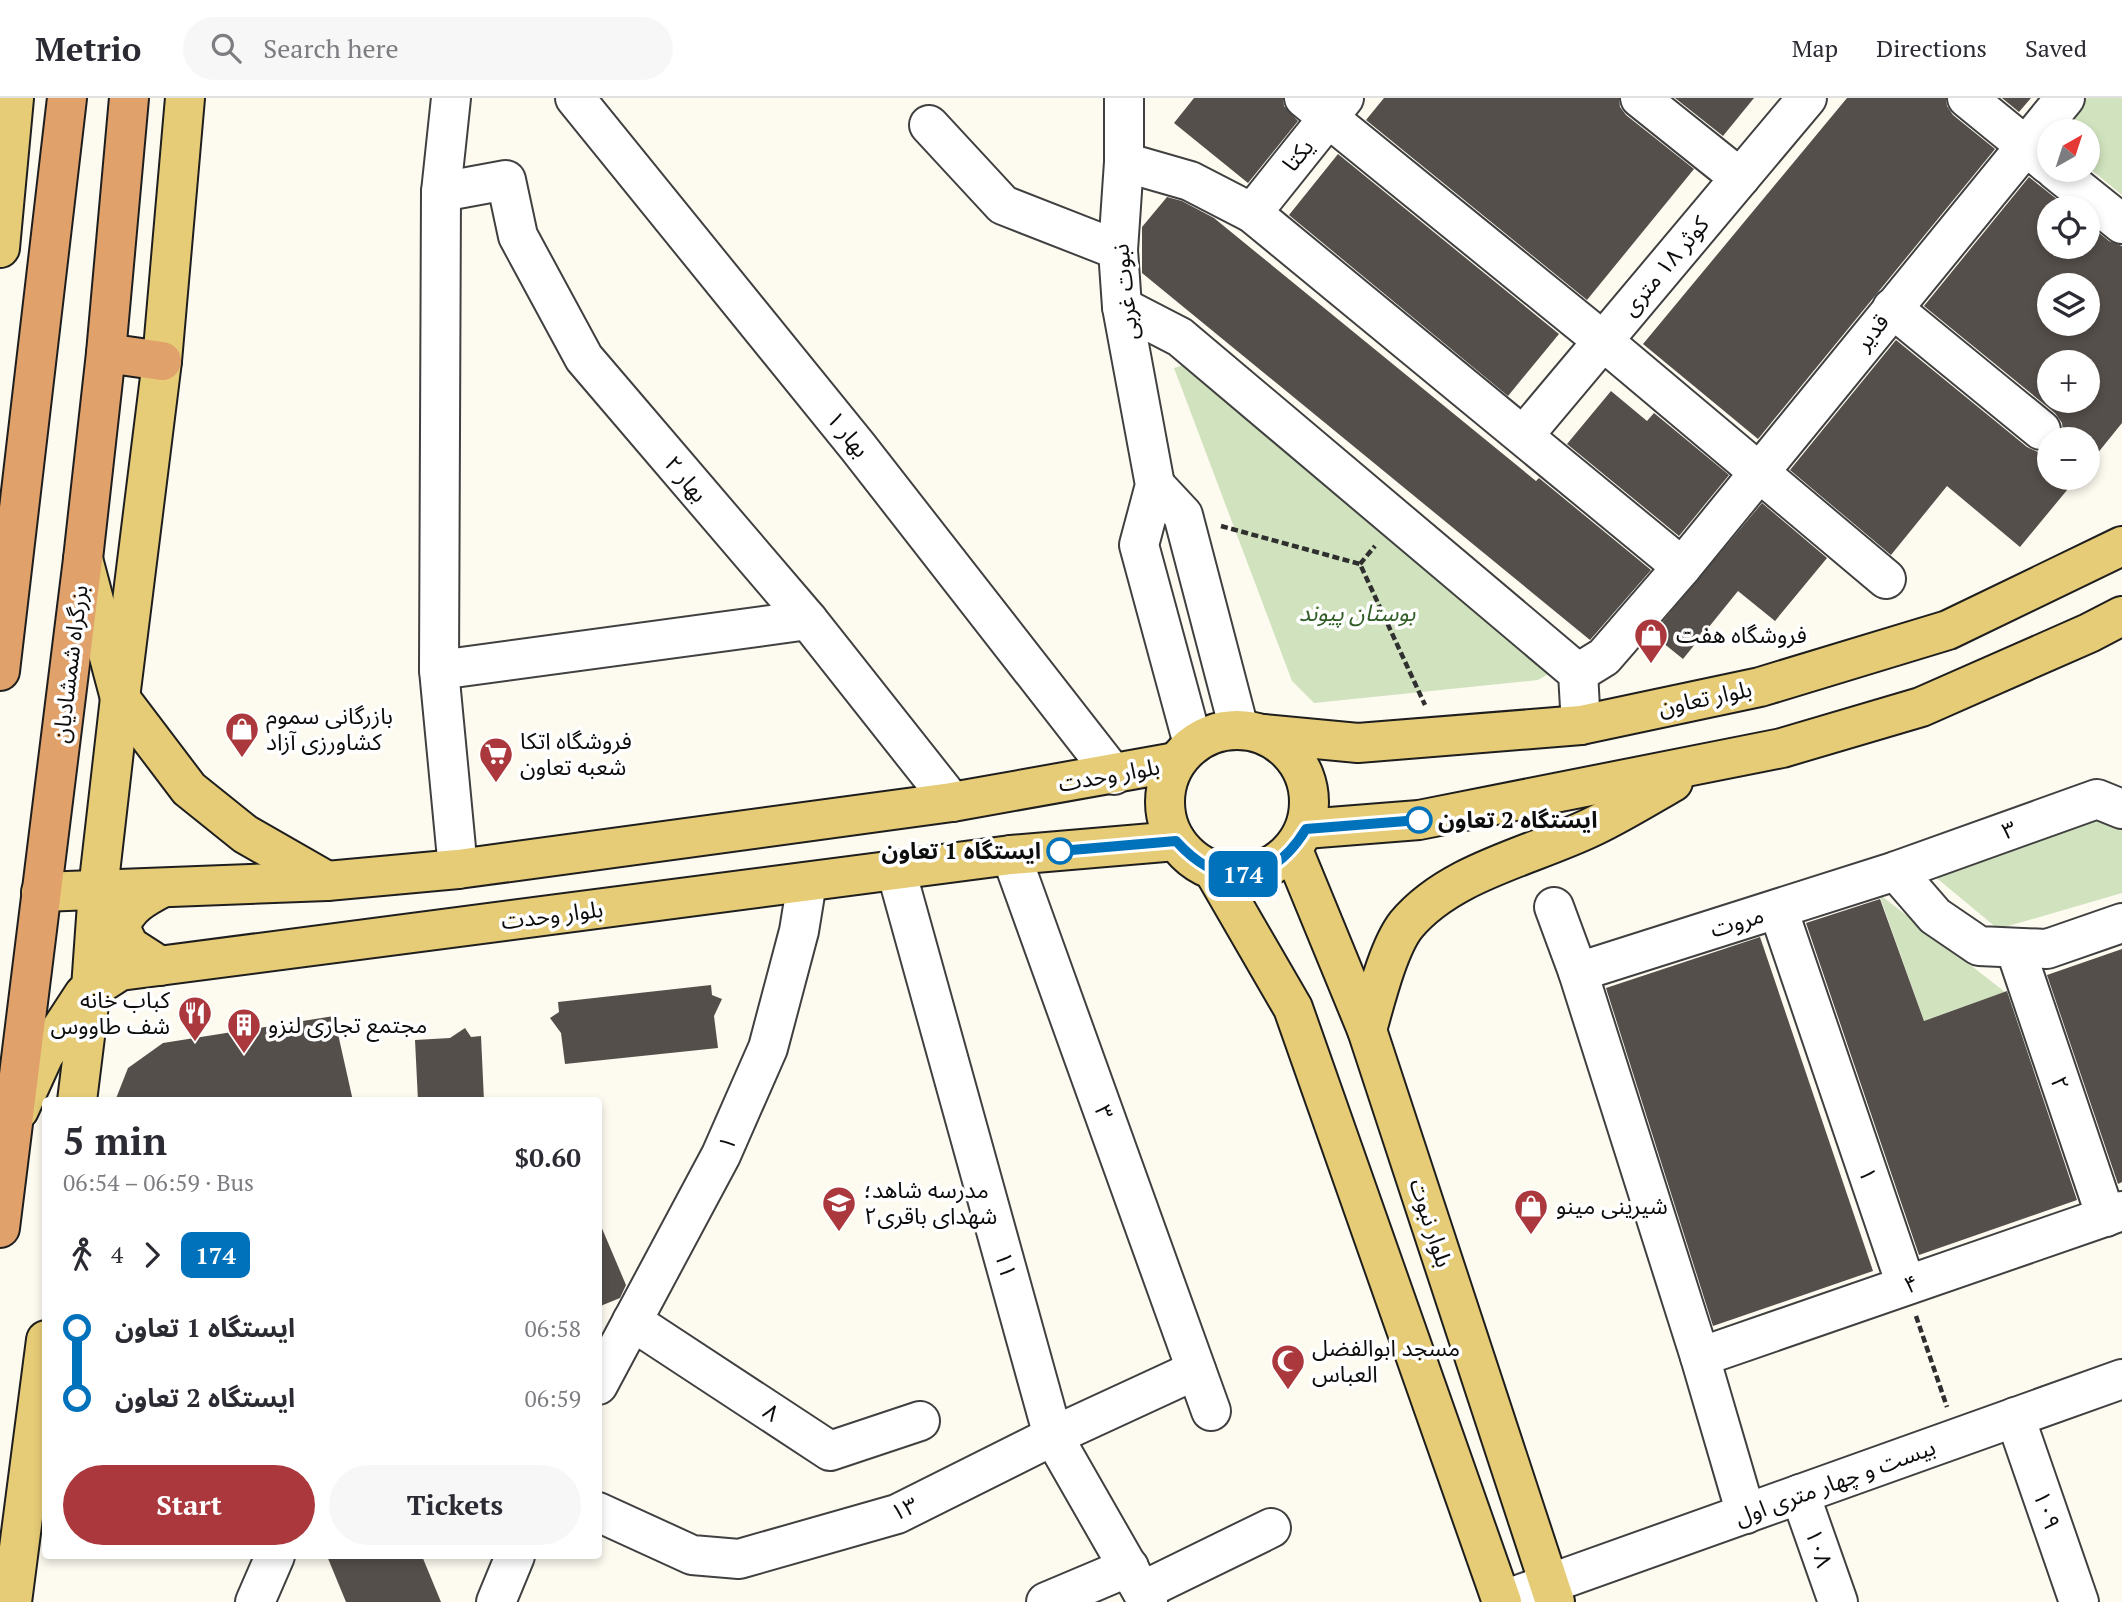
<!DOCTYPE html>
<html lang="en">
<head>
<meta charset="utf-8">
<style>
  :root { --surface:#fff; --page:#f7f7f7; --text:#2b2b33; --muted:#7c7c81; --line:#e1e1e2; --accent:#ab383c }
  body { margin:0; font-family:"PT Serif","Noto Sans Arabic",serif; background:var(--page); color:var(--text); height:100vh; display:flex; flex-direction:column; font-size:26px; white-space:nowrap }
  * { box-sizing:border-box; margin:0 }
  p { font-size:23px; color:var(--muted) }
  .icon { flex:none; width:38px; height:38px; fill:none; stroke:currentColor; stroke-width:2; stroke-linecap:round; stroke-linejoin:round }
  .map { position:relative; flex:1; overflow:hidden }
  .drawer { position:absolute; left:42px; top:999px; width:560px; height:462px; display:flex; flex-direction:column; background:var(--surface); border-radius:7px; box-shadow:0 4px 10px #0003 }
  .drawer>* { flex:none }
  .badge { padding:0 14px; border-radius:10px; font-size:24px; line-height:46px }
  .needle { width:46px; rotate:39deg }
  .controls { position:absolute; left:2037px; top:21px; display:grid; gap:14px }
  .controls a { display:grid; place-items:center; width:63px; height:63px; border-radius:50%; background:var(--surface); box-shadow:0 4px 10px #0003; font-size:35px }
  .map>.badge { position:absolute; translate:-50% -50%; box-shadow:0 0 0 4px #fff }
  .legs { display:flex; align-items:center; gap:10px; height:77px; padding:0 21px; font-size:23px }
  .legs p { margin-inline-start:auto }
  .headline { display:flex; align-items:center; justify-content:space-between; height:119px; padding:0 21px }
  h1 { font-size:38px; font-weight:800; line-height:52px }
  .button { display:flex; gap:14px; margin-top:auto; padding:14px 21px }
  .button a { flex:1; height:80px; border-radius:42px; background:var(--accent); color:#fff; font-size:28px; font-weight:800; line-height:80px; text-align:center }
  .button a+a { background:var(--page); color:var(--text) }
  ul { padding:0 21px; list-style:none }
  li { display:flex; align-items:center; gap:24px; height:70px; font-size:26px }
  li i { display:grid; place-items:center; width:10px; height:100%; margin:0 9px; background:currentColor }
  li i::after { content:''; width:18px; height:18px; margin:-9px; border:5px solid; border-radius:50%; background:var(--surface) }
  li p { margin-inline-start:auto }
  li:first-child i { background:linear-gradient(#0000 50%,currentColor 0) }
  li:last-child i { background:linear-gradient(currentColor 50%,#0000 0) }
  header { display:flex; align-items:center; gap:42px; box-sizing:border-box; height:98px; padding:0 35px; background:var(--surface); border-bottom:2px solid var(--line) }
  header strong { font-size:33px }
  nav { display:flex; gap:38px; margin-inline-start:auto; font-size:24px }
  .search { width:490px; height:63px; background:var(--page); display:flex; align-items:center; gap:18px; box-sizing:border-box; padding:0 24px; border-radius:38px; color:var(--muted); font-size:26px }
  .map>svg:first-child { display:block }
</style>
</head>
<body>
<header>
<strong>Metrio</strong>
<div class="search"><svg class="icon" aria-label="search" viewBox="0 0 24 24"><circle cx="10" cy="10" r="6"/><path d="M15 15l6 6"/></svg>Search here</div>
<nav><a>Map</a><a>Directions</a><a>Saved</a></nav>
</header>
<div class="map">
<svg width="2122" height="1504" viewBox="0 0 2122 1504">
  <rect width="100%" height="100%" fill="#fdfaf0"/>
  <g fill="#d1e3be">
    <polygon points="2082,0 2122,0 2122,97 2088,69 2088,33 2055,33"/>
    <polygon points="1190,265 1557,571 1538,582 1314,605 1292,583 1174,270"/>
    <polygon points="2099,721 2122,728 2122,795 1998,831 1933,777"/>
    <polygon points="1879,796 2005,894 1924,923"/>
  </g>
  <g fill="#554f4b" fill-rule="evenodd">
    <polygon points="1194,0 1283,0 1284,8 1298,23 1248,85 1174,25"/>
    <polygon points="1384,0 1619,0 1620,9 1626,17 1694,71 1587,202 1366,22"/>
    <polygon points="1675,0 1754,0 1723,38"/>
    <polygon points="1847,0 1946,0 1947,8 1953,17 1995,51 1758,341 1643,246"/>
    <polygon points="2002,0 2031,0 2019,14"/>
    <polygon points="1338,56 1559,236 1508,298 1289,117"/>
    <path d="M2029,79L2068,110H2049V149H2088V126L2109,143L2122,148V325L2088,367V341H2060L2063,335L2062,325L2055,315L1924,208ZM2049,187H2088V226H2049ZM2049,264H2088V303H2049Z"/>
    <polygon points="1167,99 1182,103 1214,120 1536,383 1539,380 1651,472 1590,542 1142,175 1142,129"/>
    <polygon points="1896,242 2027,349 2038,354 2049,352 2049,380 2077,380 2020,449 1947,388 1891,457 1790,372"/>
    <polygon points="1611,293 1647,323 1654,315 1729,377 1679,438 1567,346"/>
    <polygon points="1762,405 1827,460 1775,523 1738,493 1683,561 1652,536"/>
    <polygon points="1880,801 1924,923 2007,893 2077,1102 1919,1157 1806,825"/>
    <polygon points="1760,839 1873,1173 1713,1228 1606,890"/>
    <polygon points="2122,851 2122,1084 2118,1086 2047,877"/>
    <polygon points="711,887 712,897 722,901 714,918 718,950 565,966 561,935 550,920 559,914 558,904"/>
    <polygon points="334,918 353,1003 115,1003 128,970 163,945"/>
    <polygon points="465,930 471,939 481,938 484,1003 418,1003 415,942 450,940"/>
    <polygon points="598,1121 626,1187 620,1200 598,1209"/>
    <polygon points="327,1458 422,1458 441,1504 346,1504"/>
  </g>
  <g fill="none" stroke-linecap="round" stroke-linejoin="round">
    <g stroke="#404040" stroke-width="42">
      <g id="minor">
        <polyline points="451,0 441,94 439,572 458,771"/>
        <polyline points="575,0 858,349 1114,677"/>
        <polyline points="1124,0 1124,64 1118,152 1122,209 1155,387 1139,447 1193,646"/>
        <polyline points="1304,0 1603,243 1886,481"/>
        <polyline points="1640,0 1740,80"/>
        <polyline points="1967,0 2049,67"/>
        <polyline points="929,27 1003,107 1118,152"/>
        <polyline points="1124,64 1190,83 1252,115 1682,469"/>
        <polyline points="2055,72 2122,126"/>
        <polyline points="441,94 506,82 518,138 584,260 808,522 952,704"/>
        <polyline points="1252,115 1344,0"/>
        <polyline points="1122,209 1180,239 1578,575 1581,627"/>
        <polyline points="1892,210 2041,332"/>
        <polyline points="1524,337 1807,0"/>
        <polyline points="1155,387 1183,417 1239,631"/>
        <polyline points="439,572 808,522"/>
        <polyline points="1578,575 1604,559 1682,469 2065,0"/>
        <polyline points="1011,757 1211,1313"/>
        <polyline points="896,772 1053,1338 1148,1504"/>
        <polyline points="1896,773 1935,818 1979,848 2047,851 2122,825"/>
        <polyline points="1554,809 1578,874 1700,1259 1746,1416"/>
        <polyline points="1778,811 1906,1187"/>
        <polyline points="2015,850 2106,1119"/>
        <polyline points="1578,874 1896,773 2097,701 2122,711"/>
        <polyline points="632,1223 830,1353 920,1323"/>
        <polyline points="1700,1259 2122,1113"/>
        <polyline points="598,1287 721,1057 768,950 799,833 807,784"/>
        <polyline points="2015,1319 2079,1504"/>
        <polyline points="1800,1396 1838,1504"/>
        <polyline points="598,1414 692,1457 739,1461 897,1416 1053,1338 1196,1272"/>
        <polyline points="1142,1493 1271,1430"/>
        <polyline points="1501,1503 2122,1281"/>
        <polyline points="255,1504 275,1458"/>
        <polyline points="496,1504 515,1458"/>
        <polyline points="1046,1504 1129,1469"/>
      </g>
    </g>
    <g stroke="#1e1e1e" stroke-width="42">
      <g id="major">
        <polyline points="0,150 14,0"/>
        <polyline points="83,461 120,600 189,691 245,736 327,783"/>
        <circle cx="1237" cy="704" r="72"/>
        <polyline points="1264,636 1358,645 1581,627 1760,589 1948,532 2122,448"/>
        <polyline points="1305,731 1419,722 1782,650 1921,609 2089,535 2122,518"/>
        <polyline points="1293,752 1367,932 1555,1504"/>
        <polyline points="1213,772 1293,910 1502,1504"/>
        <polyline points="41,794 327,783 458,771 952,704 1176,664"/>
        <path d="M160,868L129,848L120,829C128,808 143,800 162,790"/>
        <path d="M1367,932C1375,904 1388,850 1406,827C1451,773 1533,758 1594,728C1621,715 1647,699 1673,684"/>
        <polyline points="77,1003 91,890 98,792 120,600 162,263 185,0"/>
        <polyline points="19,1012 44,957 84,896 120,873 1011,757 1176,743"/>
        <polyline points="12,1504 46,1242"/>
      </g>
    </g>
    <g stroke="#1e1e1e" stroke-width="42">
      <g id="highway">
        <polyline points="106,255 162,263"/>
        <polyline points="0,573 67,0"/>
        <polyline points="0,1130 83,461 106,255 129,0"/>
      </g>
    </g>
    <g stroke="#2f2f2f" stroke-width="4.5" stroke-dasharray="7 3.5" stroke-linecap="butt">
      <polyline points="1221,428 1360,466 1425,607"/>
      <polyline points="1360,466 1375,448"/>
      <polyline points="1916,1218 1947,1309"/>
    </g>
    <use href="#minor" stroke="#fff" stroke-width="38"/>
    <use href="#major" stroke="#e6cc76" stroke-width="38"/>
    <use href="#highway" stroke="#e1a16a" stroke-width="38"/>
  </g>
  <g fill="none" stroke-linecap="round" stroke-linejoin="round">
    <g stroke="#fff" stroke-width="16">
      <path id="line-1" d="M1060,753L1176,743C1221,793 1271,788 1306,731L1419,722"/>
    </g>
    <use href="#line-1" stroke="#0072bc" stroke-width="10"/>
  </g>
  <defs>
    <g id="shop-pin" transform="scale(1.75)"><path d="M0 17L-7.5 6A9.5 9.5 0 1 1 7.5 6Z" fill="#ab383c" stroke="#fff"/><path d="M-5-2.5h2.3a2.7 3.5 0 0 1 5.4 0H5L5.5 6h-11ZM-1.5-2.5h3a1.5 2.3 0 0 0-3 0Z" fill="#fff"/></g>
    <g id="supermarket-pin" transform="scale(1.75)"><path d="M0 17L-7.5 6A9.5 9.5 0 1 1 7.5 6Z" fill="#ab383c" stroke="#fff"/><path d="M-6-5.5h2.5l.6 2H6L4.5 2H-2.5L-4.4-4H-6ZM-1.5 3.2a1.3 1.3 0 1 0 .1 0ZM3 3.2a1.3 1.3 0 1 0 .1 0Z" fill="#fff"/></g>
    <g id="restaurant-pin" transform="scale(1.75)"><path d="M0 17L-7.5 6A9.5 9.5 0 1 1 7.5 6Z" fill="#ab383c" stroke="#fff"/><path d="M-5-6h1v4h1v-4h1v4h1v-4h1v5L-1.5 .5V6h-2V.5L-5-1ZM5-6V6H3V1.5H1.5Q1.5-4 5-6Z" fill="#fff"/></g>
    <g id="building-pin" transform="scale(1.75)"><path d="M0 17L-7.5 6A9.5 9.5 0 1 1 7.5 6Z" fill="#ab383c" stroke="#fff"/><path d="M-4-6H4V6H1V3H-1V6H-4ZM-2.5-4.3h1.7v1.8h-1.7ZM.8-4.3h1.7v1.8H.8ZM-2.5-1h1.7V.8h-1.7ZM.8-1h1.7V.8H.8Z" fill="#fff"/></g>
    <g id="school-pin" transform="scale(1.75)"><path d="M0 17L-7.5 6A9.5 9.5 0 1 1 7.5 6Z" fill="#ab383c" stroke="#fff"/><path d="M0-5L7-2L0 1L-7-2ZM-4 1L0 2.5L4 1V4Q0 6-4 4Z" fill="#fff"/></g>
    <g id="mosque-pin" transform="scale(1.75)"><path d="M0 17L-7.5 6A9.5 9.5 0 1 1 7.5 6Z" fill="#ab383c" stroke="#fff"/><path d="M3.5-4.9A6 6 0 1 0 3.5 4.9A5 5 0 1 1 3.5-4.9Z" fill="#fff"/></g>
  </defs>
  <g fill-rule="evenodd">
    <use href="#shop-pin" x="1651" y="537"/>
    <use href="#shop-pin" x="242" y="631"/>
    <use href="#supermarket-pin" x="496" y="656"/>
    <use href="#restaurant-pin" x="195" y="915"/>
    <use href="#building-pin" x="244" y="927"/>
    <use href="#school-pin" x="839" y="1105"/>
    <use href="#shop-pin" x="1531" y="1108"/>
    <use href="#mosque-pin" x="1288" y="1263"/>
  </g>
  <g fill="#fff" stroke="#0072bc" stroke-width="3.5">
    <circle cx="1419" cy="722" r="12"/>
    <circle cx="1060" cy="753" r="12"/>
  </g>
  <g text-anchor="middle" stroke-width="7" stroke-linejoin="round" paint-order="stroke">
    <g font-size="23" fill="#0d0d0d" stroke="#fff">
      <text transform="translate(1298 57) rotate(-51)" y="8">یکتا</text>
      <text transform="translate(1665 168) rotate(-50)" y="8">کوثر ۱۸ متری</text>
      <text transform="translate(1125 194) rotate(-96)" y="8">نبوت غربی</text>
      <text transform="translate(1872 234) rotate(-51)" y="8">قدیر</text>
      <text transform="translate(848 336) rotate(51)" y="8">بهار ۱</text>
      <text transform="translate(686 381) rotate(50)" y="8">بهار ۲</text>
      <text transform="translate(70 566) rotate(-83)" y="8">بزرگراه شمشادیان</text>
      <text transform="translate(1705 600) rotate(-12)" y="8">بلوار تعاون</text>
      <text transform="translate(1109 677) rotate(-10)" y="8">بلوار وحدت</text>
      <text transform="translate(2009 732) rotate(-20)" y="8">۳</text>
      <text transform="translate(552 817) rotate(-7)" y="8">بلوار وحدت</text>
      <text transform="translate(1737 824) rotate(-17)" y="8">مروت</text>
      <text transform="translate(2060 985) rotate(71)" y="8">۲</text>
      <text transform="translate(1104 1014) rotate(70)" y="8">۳</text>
      <text transform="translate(727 1045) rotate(-66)" y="8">۱</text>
      <text transform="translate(1868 1076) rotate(71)" y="8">۱</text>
      <text transform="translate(1431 1125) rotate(72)" y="8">بلوار نبوت</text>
      <text transform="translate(1006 1167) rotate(75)" y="8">۱۱</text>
      <text transform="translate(1911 1186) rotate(-19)" y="8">۴</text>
      <text transform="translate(771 1314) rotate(33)" y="8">۸</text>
      <text transform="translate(1835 1384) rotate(-20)" y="8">بیست و چهار متری اول</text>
      <text transform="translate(904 1411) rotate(-23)" y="8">۱۳</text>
      <text transform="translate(2047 1412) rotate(71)" y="8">۱۰۹</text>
      <text transform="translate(1819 1450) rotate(71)" y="8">۱۰۸</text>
    </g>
    <g font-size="23" font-style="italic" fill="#315d26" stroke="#fff">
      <text x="1357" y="523">بوستان پیوند</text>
    </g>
    <g font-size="23" fill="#0d0d0d" stroke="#fff" text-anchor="start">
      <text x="1676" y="545">فروشگاه هفت</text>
      <text x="266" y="626">بازرگانی سموم<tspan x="266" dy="26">کشاورزی آزاد</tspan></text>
      <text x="520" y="651">فروشگاه اتکا<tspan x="520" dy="26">شعبه تعاون</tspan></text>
      <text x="170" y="910" text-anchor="end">کباب خانه<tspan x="170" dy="26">شف طاووس</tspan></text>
      <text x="268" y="935">مجتمع تجاری لنزو</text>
      <text x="864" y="1100">مدرسه شاهد؛<tspan x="864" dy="26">شهدای باقری۲</tspan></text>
      <text x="1556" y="1116">شیرینی مینو</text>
      <text x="1312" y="1258">مسجد ابوالفضل<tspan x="1312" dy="26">العباس</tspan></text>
    </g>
    <g font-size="23" font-weight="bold" fill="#0d0d0d" stroke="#fff" text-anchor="start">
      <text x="1438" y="730">ایستگاه 2 تعاون</text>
      <text x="1041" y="761" text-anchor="end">ایستگاه 1 تعاون</text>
    </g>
  </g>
</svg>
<div class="controls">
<a><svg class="needle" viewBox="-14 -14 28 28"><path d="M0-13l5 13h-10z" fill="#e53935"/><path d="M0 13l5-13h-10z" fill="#7c7c81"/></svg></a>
<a><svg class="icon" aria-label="locate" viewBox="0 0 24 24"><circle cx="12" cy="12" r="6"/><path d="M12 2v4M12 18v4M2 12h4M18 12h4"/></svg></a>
<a><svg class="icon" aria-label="layers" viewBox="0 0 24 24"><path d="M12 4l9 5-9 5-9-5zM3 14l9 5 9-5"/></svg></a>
<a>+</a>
<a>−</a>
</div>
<b class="badge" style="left:1243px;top:776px;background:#0072bc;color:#fff">174</b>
<section class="drawer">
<div class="headline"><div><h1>5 min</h1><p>06:54 – 06:59 · Bus</p></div><b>$0.60</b></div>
<div class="legs"><svg class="icon" aria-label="walk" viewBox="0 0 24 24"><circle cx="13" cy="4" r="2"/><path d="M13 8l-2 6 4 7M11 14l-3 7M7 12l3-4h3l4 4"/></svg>4<svg class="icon" aria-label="forward" viewBox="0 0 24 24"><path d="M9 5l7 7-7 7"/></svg><b class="badge" style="background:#0072bc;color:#fff">174</b></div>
<ul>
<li><i style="color:#0072bc"></i><b>ایستگاه 1 تعاون</b><p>06:58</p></li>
<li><i style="color:#0072bc"></i><b>ایستگاه 2 تعاون</b><p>06:59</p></li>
</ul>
<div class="button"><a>Start</a><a>Tickets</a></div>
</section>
</div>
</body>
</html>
